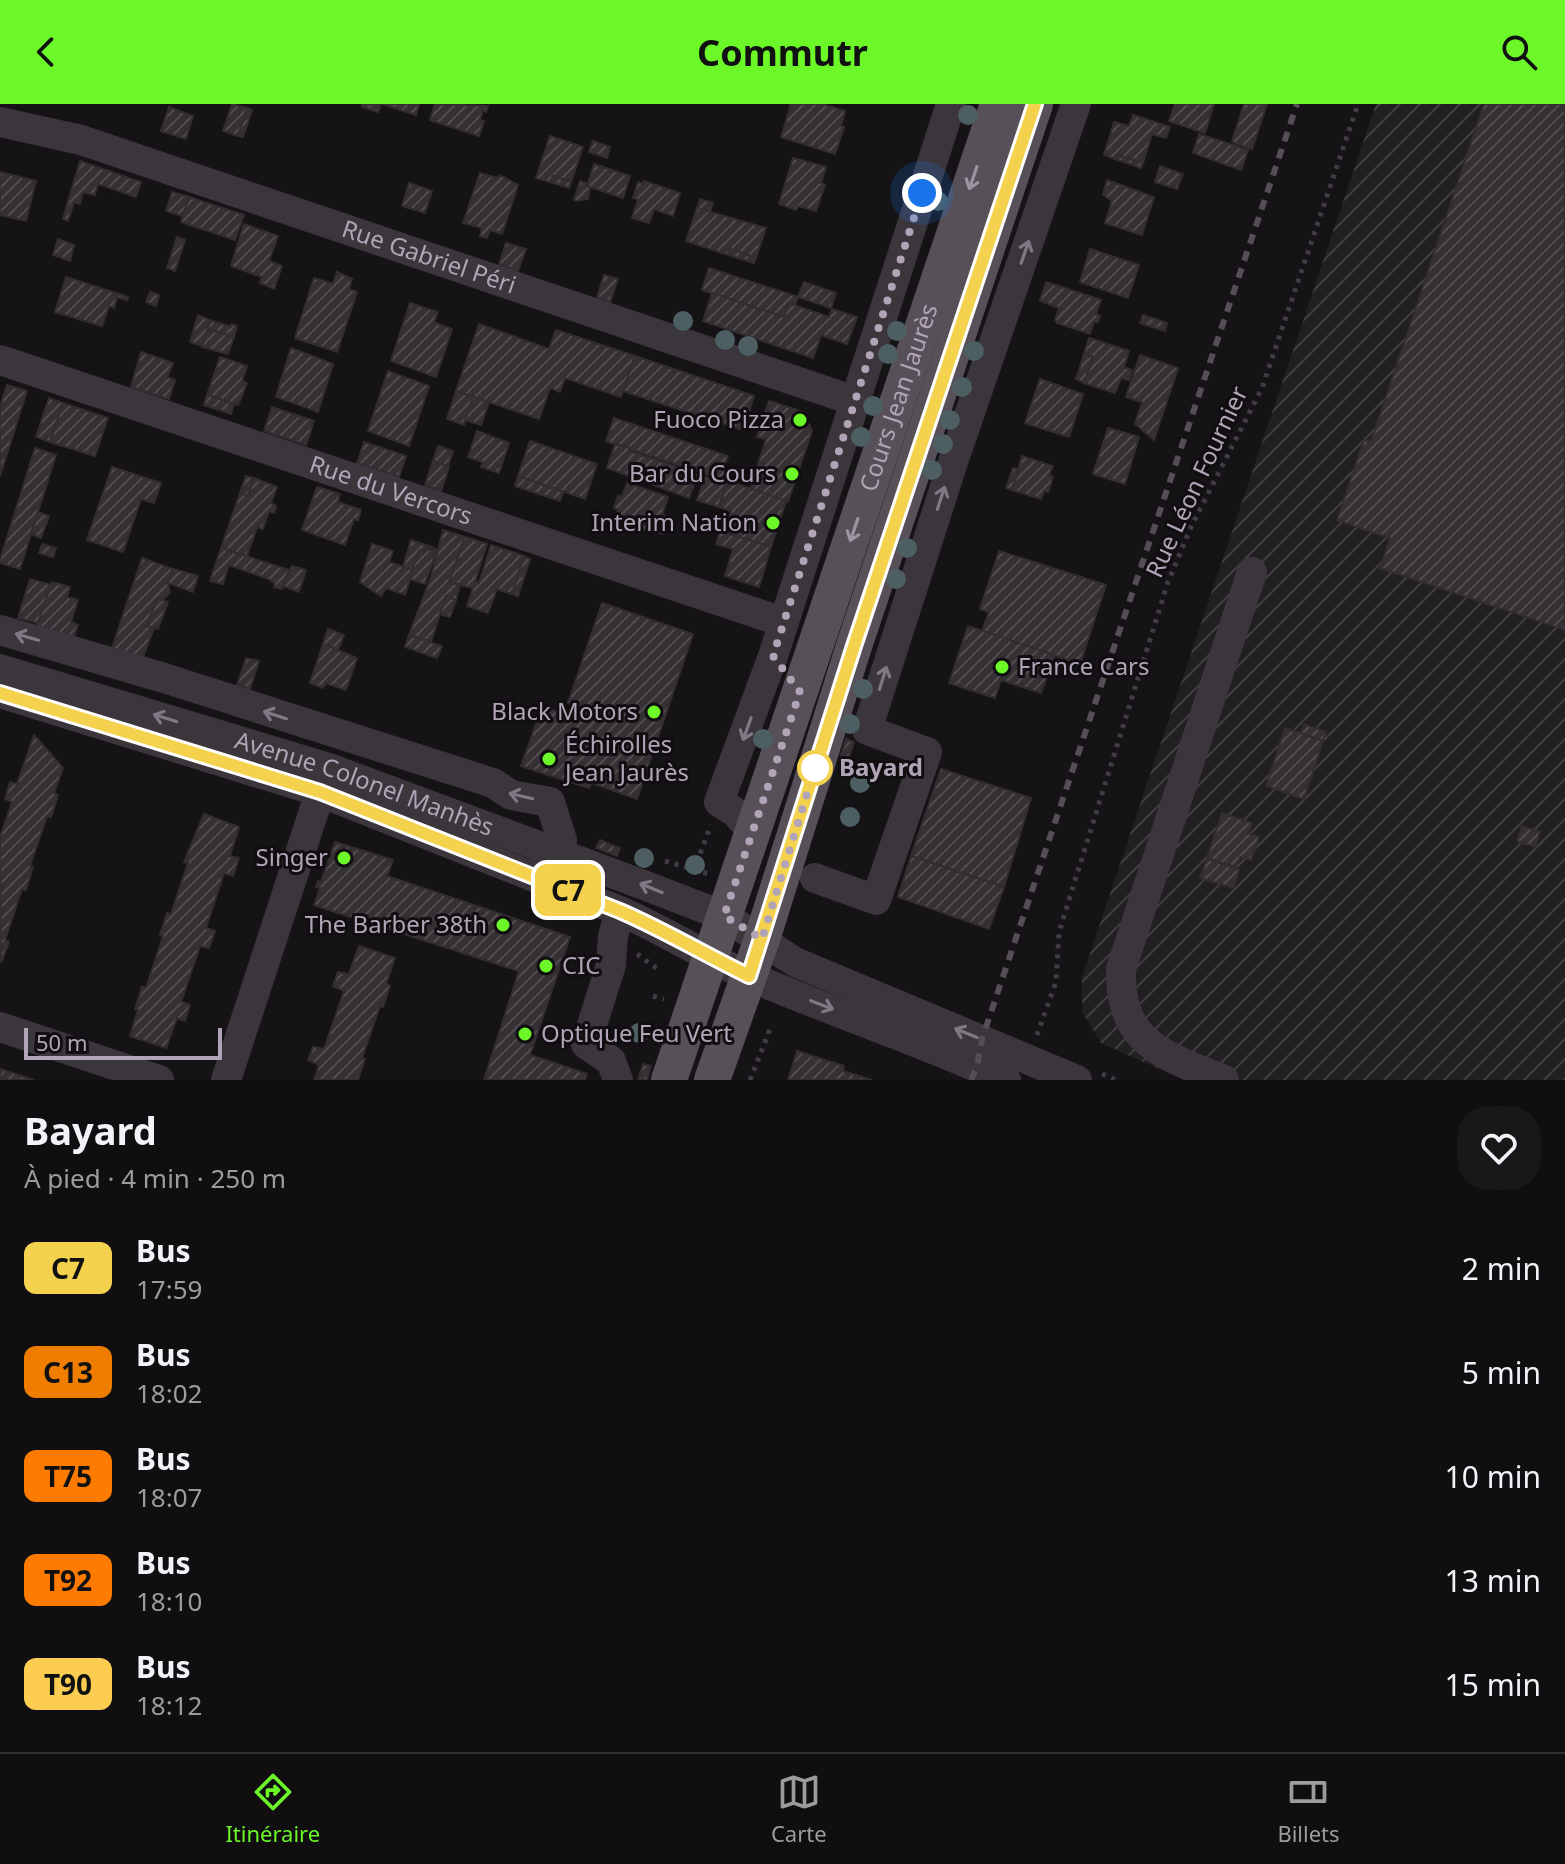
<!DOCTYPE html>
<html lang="fr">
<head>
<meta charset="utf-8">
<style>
  :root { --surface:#100e10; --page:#191719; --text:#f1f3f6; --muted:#9c9c9f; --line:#302e30; --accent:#6cf729 }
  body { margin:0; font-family:"Noto Sans",sans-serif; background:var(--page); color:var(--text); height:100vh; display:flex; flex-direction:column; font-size:30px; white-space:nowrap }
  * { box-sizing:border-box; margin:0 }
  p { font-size:26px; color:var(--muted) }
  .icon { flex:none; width:44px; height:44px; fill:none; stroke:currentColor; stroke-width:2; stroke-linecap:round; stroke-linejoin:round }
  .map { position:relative; height:976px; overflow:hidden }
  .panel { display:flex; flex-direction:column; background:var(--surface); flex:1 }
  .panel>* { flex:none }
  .badge { padding:0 16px; border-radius:12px; font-size:28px; line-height:52px }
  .scale { position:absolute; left:24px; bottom:20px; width:198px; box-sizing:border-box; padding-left:8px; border:4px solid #b0a4b6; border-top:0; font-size:22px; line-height:28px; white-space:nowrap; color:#b0a4b6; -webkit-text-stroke:6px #100e10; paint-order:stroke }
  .you { position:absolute; width:40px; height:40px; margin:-20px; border:6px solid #fff; border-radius:50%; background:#1a73e8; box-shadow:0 0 0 12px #1a73e833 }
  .map>.badge { position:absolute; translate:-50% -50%; box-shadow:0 0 0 4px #fff }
  .round { display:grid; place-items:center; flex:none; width:84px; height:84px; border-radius:32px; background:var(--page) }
  .head { display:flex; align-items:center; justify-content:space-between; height:136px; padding:0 24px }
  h1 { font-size:38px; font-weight:700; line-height:60px }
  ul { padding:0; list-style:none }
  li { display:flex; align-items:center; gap:24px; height:104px; padding:0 24px }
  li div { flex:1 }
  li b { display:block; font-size:30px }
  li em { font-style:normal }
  li .badge { min-width:88px; font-weight:700; text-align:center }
  header { display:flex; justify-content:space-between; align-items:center; height:104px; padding:0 24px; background:var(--accent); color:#111; font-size:36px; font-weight:700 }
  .menu { display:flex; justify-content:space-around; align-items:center; height:112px; border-top:2px solid var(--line); background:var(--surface); font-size:22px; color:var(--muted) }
  .menu a { display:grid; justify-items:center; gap:4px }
  .menu .active { color:var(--accent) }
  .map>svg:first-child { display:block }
</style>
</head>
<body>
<header><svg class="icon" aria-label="back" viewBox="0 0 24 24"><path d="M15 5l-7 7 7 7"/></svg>Commutr<svg class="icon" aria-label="search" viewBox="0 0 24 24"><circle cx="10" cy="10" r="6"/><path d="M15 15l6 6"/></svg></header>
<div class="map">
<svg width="1565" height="976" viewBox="0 0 1565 976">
  <defs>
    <pattern id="industrial-furrows" width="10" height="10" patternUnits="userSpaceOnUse" patternTransform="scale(2)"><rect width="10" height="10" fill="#221f22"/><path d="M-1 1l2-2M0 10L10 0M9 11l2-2" fill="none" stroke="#403d40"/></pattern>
    <pattern id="building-hatch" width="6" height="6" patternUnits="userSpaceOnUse" patternTransform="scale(2)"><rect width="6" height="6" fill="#343034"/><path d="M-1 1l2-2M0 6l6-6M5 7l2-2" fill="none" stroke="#4f4b4f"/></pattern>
  </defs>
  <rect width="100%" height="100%" fill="#151315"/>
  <polygon fill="url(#industrial-furrows)" points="1376,0 1565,0 1565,976 1184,976 1101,939 1082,908 1082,873"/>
  <g fill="url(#building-hatch)" stroke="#312d31" stroke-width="2">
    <polygon points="232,0 247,4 238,32 223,27"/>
    <polygon points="362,0 381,0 378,8 362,3"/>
    <polygon points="382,0 419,0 416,11"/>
    <polygon points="435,0 488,2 486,8 483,6 480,16 484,17 479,32 430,16"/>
    <polygon points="789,0 822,0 845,7 841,22 844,23 835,50 781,33 791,1"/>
    <polygon points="1175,0 1214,0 1205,29 1169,17"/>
    <polygon points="1244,0 1267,0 1252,45 1232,38"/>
    <polygon points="1484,0 1565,0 1565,526 1380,464 1390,434 1337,416 1364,336 1371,338"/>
    <polygon points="169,3 193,12 186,35 161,27"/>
    <polygon points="247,4 252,6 243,33 238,32"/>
    <polygon points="1133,11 1170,23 1166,34 1152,30 1143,59 1116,51 1115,55 1104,51 1114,18 1129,22"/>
    <polygon points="1199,30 1248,46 1241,66 1193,49"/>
    <polygon points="550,32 583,43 571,78 553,72 550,78 536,74"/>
    <polygon points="593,37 610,43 607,54 589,48"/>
    <polygon points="1116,51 1143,59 1141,64 1115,55"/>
    <polygon points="793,54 826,63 821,79 825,81 816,107 798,102 796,106 779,100"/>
    <polygon points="80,57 141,78 136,93 98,80 95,91 83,88 80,100 74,98 68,117 63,115"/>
    <polygon points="594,60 630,72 623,94 587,82"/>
    <polygon points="1160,62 1183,70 1177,85 1155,78"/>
    <polygon points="0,68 36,77 26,117 0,111"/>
    <polygon points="480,69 498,74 500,71 518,81 502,130 490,126 487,134 480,132 482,124 463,119"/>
    <polygon points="553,72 571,78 569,84 550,78"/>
    <polygon points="1107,76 1154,93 1142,131 1105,119 1112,97 1103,91"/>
    <polygon points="580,77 588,80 587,82 590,84 588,95 577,97 574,96"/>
    <polygon points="644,77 680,89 673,112 654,105 649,119 632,114 638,96 633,94 638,78 643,80"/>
    <polygon points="409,79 432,87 425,109 402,102"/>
    <polygon points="172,88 189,93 183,112 166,107"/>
    <polygon points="189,93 244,111 235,136 181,118"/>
    <polygon points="700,95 713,99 710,108 697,104"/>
    <polygon points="697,104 766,124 756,154 730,145 728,151 686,137"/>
    <polygon points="244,120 278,132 269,157 282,162 274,185 260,179 262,173 231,162"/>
    <polygon points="177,133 185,136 175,167 167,164"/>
    <polygon points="58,135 74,141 70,157 53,151"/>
    <polygon points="506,139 526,145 518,167 499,160"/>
    <polygon points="730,145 756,154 754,159 728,151"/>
    <polygon points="1090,145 1139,161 1128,194 1080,178"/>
    <polygon points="709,164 798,193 795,201 788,199 784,213 702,186"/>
    <polygon points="337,168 352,175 349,185 357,188 337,248 295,234 314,174 333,180"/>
    <polygon points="604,171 618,175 610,198 597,193"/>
    <polygon points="66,173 128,193 127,196 117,193 114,204 109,202 102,222 55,208"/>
    <polygon points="804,178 836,189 831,204 798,193"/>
    <polygon points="1046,178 1101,196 1096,210 1100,212 1098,218 1094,217 1090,230 1057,219 1055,216 1059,204 1040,197"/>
    <polygon points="150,188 159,191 156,202 146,198"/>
    <polygon points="712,189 784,213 788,199 829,213 832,205 857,213 847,240 821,231 813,254 703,217"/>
    <polygon points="410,199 438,208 434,218 452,225 436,273 391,257"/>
    <polygon points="198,211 210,216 203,242 190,238"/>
    <polygon points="1143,211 1167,219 1165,227 1140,219"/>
    <polygon points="210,216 231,223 232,220 237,222 234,233 208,225"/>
    <polygon points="479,220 549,245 556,226 635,252 621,293 565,274 560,288 550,284 539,315 456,287"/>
    <polygon points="208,225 234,233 228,250 202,243"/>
    <polygon points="1089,234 1129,247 1124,263 1132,266 1129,276 1121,274 1115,289 1084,279 1093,253 1084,250"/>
    <polygon points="291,244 333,260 318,308 276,293"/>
    <polygon points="141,248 173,259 167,273 175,276 169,295 131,283"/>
    <polygon points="1084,250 1093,253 1084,279 1076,275"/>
    <polygon points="1140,251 1178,264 1154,336 1135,320 1142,298 1126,293"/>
    <polygon points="635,252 754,292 743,326 623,287"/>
    <polygon points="220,253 247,262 242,277 247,279 238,301 207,291"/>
    <polygon points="388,267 429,282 409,342 368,327"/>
    <polygon points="1040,275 1083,290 1069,333 1025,319"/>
    <polygon points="7,281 27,287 0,372 0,303"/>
    <polygon points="456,287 473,293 464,321 447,315"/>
    <polygon points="207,291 234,300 231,310 204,301"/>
    <polygon points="473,293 489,298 481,321 465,316"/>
    <polygon points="49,294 63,299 50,338 36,333"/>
    <polygon points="769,297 804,308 812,327 788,398 750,385 766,335 757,333"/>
    <polygon points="63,299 108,314 95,352 50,338"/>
    <polygon points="272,303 314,317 306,341 264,327"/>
    <polygon points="614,314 728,352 723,364 727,365 724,376 606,337"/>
    <polygon points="1108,324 1139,333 1125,380 1093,370"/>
    <polygon points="477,327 509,339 499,369 481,363 483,358 468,353"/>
    <polygon points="530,337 597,360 585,395 518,372"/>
    <polygon points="364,338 406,352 399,373 357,359"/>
    <polygon points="615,340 630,344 629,347 698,370 689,394 607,364"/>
    <polygon points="438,342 453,347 448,362 433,357"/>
    <polygon points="35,344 56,351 20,465 0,459 0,456"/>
    <polygon points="1022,352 1053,362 1049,371 1053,373 1048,388 1044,387 1041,395 1012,386"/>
    <polygon points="433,357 449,363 441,387 425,381"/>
    <polygon points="112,363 161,379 154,399 141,395 123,448 87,436"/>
    <polygon points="1013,364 1018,365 1012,386 1006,384"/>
    <polygon points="246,372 254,374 248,392 240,389"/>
    <polygon points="518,372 563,388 560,397 515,382"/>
    <polygon points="705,373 726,380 719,403 697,396"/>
    <polygon points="254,374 277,383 271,399 276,402 274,409 269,407 263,425 257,423 247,452 221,444 240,389 248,392"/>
    <polygon points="728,377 786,397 771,443 720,427 721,423 726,425 731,407 719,403"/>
    <polygon points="627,379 668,393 658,424 616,411 618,406 614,404 618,392 622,393"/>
    <polygon points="317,383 340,390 338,398 361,406 358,416 354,415 345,441 302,426"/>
    <polygon points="38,408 49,412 41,434 31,430"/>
    <polygon points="662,411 669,413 665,429 662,430 632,423 634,417 658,424"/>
    <polygon points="443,426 465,433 449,478 460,481 456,496 446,492 431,538 409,531 431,473"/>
    <polygon points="720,427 771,443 759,483 725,472 733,445 716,440"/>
    <polygon points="465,433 487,440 473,484 449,478"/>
    <polygon points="411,436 432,443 419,447 412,466 403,463"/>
    <polygon points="42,440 56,444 53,453 39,449"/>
    <polygon points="372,440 393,447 389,458 412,466 419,447 437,445 425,480 410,475 405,491 386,484 381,492 360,478"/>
    <polygon points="491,441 524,452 512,490 497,485 488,509 467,502 475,478 479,479"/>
    <polygon points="221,444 289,466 282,485 274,483 275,479 266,474 229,461 223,480 210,477"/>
    <polygon points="999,447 1106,481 1080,560 982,527 989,508 980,505"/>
    <polygon points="524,452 530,455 518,492 512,490"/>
    <polygon points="142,454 173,465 168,479 170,489 162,496 157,494 147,522 154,524 143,553 112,544"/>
    <polygon points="292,462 306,466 299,488 283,482"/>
    <polygon points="173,465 198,472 193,488 168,479"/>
    <polygon points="30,475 51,481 38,519 18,514"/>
    <polygon points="52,478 70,483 67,493 78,496 71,518 78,521 74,533 37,522"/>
    <polygon points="446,492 456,496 450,513 440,510"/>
    <polygon points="157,494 168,498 158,525 147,522"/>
    <polygon points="602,499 693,530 637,695 592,679 589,684 521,662 542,603 582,616 586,606 568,599"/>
    <polygon points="968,522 1055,551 1041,589 1001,576 995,594 949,579"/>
    <polygon points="328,525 344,531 338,546 323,540"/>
    <polygon points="409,531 442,542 437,554 405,543"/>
    <polygon points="323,540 357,554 346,586 326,579 323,584 310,579"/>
    <polygon points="246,554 259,557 250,585 237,581"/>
    <polygon points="1304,620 1326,628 1323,637 1301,629"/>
    <polygon points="1285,624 1323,637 1304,695 1266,682"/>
    <polygon points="34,631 63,664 54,689 58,691 51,713 47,712 30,762 33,763 26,786 22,785 5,836 9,838 1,859 0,733 12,698 5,695 10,678 17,680"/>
    <polygon points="846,635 854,638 847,659 839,657"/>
    <polygon points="941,665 1031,694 1004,783 911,752"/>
    <polygon points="1222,709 1252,719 1248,729 1259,733 1251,756 1240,753 1236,763 1207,754"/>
    <polygon points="204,710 239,723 230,752 239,754 233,772 224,769 206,824 215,827 209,844 200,842 181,898 190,901 185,917 177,914 166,944 130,932 138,906 135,905 142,883 146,884 163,832 160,831 167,809 171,810 188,759 184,758"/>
    <polygon points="1522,722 1540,728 1535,743 1517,737"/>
    <polygon points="600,736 620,744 617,752 596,744"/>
    <polygon points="335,738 393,756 387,772 570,833 530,951 587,970 585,976 484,976 519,867 314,801 320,784 316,783 318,777 321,778"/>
    <polygon points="911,752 1004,783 989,825 898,793"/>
    <polygon points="1207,755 1239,766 1233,784 1200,774"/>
    <polygon points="547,799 562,805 560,812 544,806"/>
    <polygon points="359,842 395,854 386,880 390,882 383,903 380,902 362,954 365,955 358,976 314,976 319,961 308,956 313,943 324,945 344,887 333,882 338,868 349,870"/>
    <polygon points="797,947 844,962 843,967 872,976 788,976"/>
    <polygon points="643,960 651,962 647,976 638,976"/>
    <polygon points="0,965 34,976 0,976"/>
  </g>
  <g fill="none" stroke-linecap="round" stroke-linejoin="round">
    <g stroke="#413c43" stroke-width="5" stroke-dasharray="4 6" stroke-linecap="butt">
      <polyline points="665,757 709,770"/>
      <polyline points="693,768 711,721"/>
      <polyline points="637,850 659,866"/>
      <polyline points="653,892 664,895"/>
      <polyline points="1037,931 1056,878 1059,828 1168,478 1191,423 1262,284 1358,0"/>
      <polyline points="1102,970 1116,976"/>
      <polyline points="750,976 769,928 761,926"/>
    </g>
    <g stroke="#3b363c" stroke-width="30">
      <path id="s1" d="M0,18L81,36L855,297"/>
      <path id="s2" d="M0,256L783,518"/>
      <polyline points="0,526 164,574 493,679 511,691 550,698 562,736 549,758 545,758"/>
      <path id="s3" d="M0,565L329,664L641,780L724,812L795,858L1077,976"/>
      <path d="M0,589L320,688L620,807C664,826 705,853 751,873C835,909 922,938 1006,976"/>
      <polyline points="752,727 735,708 719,698 773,552 951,0"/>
      <polyline points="815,774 876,796 927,648 867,626 952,361 1076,0"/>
      <polyline points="0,923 159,976"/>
      <polyline points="226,976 326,670"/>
      <polyline points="618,976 611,957 586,940 611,861 613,832 620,807"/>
      <path d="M1224,976C1165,951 1119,941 1121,865L1252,468"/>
    </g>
    <g stroke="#575059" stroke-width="36">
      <path id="s4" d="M669,976L998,0"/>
      <polyline points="712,976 762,835 854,542 1035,0"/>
    </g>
    <polyline stroke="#554e57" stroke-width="6" stroke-dasharray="10 8" stroke-linecap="butt" points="971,976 977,963 982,935 1297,0"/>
  </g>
  <g fill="#4d5f62">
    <circle cx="968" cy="11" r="10"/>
    <circle cx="938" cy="97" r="10"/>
    <circle cx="683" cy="217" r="10"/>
    <circle cx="897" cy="227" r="10"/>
    <circle cx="725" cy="236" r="10"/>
    <circle cx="748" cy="242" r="10"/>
    <circle cx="974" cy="247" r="10"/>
    <circle cx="888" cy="250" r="10"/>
    <circle cx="962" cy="283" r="10"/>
    <circle cx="873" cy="302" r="10"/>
    <circle cx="950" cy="316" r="10"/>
    <circle cx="861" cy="333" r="10"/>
    <circle cx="943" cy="340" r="10"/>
    <circle cx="932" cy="366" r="10"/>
    <circle cx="907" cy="444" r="10"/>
    <circle cx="896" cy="475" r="10"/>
    <circle cx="863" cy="585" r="10"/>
    <circle cx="850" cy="620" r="10"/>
    <circle cx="763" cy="635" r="10"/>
    <circle cx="860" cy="679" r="10"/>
    <circle cx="850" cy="713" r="10"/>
    <circle cx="644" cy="754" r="10"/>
    <circle cx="695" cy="761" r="10"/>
    <circle cx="639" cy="929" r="10"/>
  </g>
  <defs><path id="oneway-shaft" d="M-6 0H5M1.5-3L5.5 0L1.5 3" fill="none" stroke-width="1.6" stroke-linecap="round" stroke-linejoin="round" transform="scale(2)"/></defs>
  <g stroke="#9e93a3">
    <use href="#oneway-shaft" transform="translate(973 74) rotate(109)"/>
    <use href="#oneway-shaft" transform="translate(854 426) rotate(109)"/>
  </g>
  <g stroke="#817885">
    <use href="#oneway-shaft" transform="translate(1025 148) rotate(-71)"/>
    <use href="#oneway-shaft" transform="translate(941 394) rotate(-72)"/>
    <use href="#oneway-shaft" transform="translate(27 533) rotate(-164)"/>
    <use href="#oneway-shaft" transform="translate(883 574) rotate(-73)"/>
    <use href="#oneway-shaft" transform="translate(275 611) rotate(-162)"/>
    <use href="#oneway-shaft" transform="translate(165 614) rotate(-163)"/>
    <use href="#oneway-shaft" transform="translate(747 625) rotate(110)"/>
    <use href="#oneway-shaft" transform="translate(521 692) rotate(-167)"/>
    <use href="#oneway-shaft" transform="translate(651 784) rotate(-158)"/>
    <use href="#oneway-shaft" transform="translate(822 901) rotate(21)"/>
    <use href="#oneway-shaft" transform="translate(966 929) rotate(-158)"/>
  </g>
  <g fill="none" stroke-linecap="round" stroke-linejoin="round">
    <g stroke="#fff" stroke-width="18">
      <path id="line" d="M0,589L320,688L620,807C664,826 706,851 749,872L854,542L1035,0"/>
    </g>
    <use href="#line" stroke="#f5d24d" stroke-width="12"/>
    <polyline stroke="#b0a4b6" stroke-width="8" stroke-dasharray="0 14.4" points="815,664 762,835 724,812 800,588 773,552 922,89"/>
  </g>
  <g fill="#6cf729" stroke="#100e10" stroke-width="3">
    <circle cx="800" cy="316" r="8"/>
    <circle cx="792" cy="370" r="8"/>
    <circle cx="773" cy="419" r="8"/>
    <circle cx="1002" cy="563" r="8"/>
    <circle cx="654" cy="608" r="8"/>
    <circle cx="549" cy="655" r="8"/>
    <circle cx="344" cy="754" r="8"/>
    <circle cx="503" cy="821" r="8"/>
    <circle cx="546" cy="862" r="8"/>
    <circle cx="525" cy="930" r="8"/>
  </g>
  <circle fill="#fff" stroke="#f5d24d" stroke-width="4" cx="815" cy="664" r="16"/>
  <g text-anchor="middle" stroke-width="6" stroke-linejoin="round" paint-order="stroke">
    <g font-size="24" fill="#b0a4b6" stroke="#100e10">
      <text dy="8" stroke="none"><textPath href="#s1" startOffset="450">Rue Gabriel Péri</textPath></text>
      <text dy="8" stroke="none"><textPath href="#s4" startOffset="720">Cours Jean Jaurès</textPath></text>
      <text transform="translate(1197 378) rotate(-65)" y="8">Rue Léon Fournier</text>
      <text dy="8" stroke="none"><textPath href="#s2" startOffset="412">Rue du Vercors</textPath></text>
      <text dy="8" stroke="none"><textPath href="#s3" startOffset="382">Avenue Colonel Manhès</textPath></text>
    </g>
    <g font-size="24" fill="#b0a4b6" stroke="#100e10" text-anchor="end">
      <text x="784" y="324">Fuoco Pizza</text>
      <text x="776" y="378">Bar du Cours</text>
      <text x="757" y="427">Interim Nation</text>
      <text x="1018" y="571" text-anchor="start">France Cars</text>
      <text x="638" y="616">Black Motors</text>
      <text x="565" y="649" text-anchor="start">Échirolles<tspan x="565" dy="28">Jean Jaurès</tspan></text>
      <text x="328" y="762">Singer</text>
      <text x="487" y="829">The Barber 38th</text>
      <text x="562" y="870" text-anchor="start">CIC</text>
      <text x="541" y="938" text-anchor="start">Optique Feu Vert</text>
    </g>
    <g font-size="24" font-weight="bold" fill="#b0a4b6" stroke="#100e10" text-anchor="start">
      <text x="839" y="672">Bayard</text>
    </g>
  </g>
</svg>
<div class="scale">50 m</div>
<div class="you" style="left:922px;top:89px"></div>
<b class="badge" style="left:568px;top:786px;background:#f5d24d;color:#111">C7</b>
</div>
<section class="panel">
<div class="head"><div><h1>Bayard</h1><p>À pied · 4 min · 250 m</p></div><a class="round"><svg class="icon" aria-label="heart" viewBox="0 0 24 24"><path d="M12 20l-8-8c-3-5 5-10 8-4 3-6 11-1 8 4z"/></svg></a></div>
<ul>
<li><span class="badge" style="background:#f5d24d;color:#111">C7</span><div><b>Bus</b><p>17:59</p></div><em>2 min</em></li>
<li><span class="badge" style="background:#ee7d00;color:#111">C13</span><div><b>Bus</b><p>18:02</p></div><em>5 min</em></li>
<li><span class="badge" style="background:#ff7a00;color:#111">T75</span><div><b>Bus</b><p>18:07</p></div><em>10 min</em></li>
<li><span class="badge" style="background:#ff7a00;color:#111">T92</span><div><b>Bus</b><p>18:10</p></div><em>13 min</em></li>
<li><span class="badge" style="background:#fccd51;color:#111">T90</span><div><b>Bus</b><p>18:12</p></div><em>15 min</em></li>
</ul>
</section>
<nav class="menu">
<a class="active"><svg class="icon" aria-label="directions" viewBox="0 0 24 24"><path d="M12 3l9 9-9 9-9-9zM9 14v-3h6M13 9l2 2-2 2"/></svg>Itinéraire</a>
<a><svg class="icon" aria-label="map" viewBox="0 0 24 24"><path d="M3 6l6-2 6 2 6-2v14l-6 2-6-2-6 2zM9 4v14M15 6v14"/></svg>Carte</a>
<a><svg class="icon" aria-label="tickets" viewBox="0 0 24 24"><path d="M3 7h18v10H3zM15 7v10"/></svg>Billets</a>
</nav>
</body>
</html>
